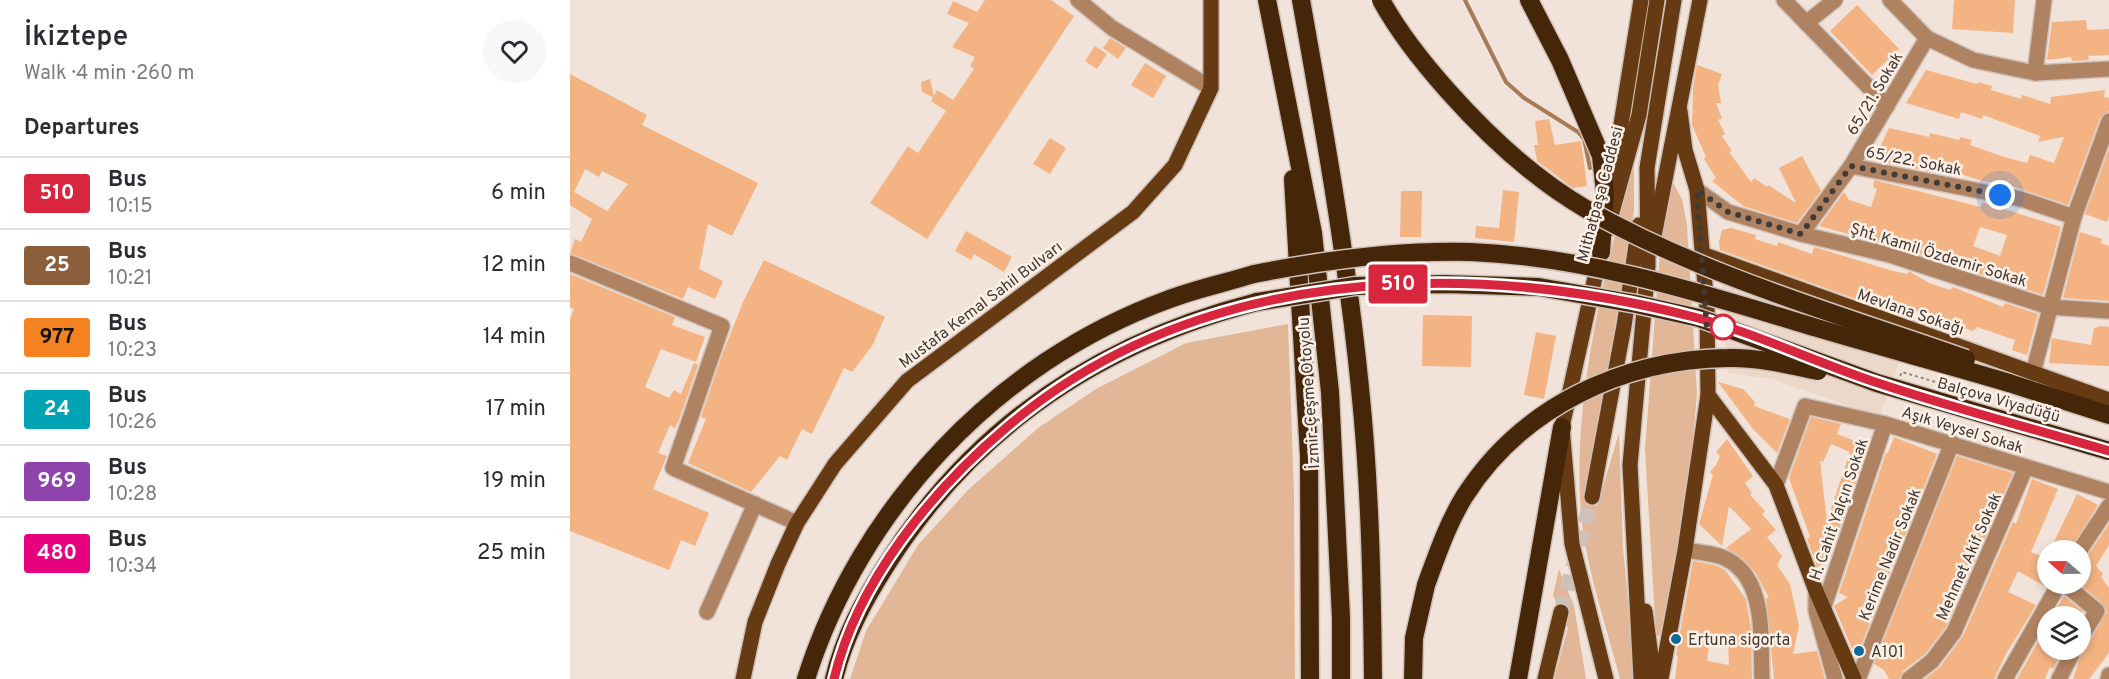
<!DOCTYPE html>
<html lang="en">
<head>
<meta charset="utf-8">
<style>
  :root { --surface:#fff; --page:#f7f7f7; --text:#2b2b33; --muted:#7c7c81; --line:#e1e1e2 }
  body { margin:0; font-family:Overpass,sans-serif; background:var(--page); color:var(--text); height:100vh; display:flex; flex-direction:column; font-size:22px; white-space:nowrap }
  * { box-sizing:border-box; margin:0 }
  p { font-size:20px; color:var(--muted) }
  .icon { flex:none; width:33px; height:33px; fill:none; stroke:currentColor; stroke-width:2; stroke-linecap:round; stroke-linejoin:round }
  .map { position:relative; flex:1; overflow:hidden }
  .drawer { display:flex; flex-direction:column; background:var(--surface); width:570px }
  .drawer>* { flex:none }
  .badge { padding:0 12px; border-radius:4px; font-size:21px; line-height:39px }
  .needle { width:39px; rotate:290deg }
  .fabs { position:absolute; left:1467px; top:540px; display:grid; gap:12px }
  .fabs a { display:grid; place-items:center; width:54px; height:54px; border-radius:50%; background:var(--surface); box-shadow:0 3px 9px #0003; font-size:30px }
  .you { position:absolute; width:30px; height:30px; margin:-15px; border:4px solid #fff; border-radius:50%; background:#1a73e8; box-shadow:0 0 0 9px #1a73e833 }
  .map>.badge { position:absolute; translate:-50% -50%; box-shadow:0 0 0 3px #fff }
  h2 { padding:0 24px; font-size:22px; line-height:54px }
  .round { display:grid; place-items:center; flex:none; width:63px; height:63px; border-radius:32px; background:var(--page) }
  .headline { display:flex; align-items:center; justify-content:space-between; height:102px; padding:0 24px }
  h1 { font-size:28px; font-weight:600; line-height:45px }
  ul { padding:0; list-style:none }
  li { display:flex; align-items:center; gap:18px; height:72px; padding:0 24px; border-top:2px solid var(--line) }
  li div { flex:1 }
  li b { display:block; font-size:22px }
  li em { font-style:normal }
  li .badge { min-width:66px; font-weight:700; text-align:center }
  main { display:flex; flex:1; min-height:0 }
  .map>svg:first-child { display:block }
</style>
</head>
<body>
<main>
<section class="drawer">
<div class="headline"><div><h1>İkiztepe</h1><p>Walk · 4 min · 260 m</p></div><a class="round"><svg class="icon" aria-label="heart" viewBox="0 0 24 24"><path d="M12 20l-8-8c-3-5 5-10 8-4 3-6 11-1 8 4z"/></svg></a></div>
<h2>Departures</h2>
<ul>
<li><span class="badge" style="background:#d7263d;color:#fff">510</span><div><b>Bus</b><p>10:15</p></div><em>6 min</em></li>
<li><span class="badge" style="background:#8b5e3c;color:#fff">25</span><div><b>Bus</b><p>10:21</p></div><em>12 min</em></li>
<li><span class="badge" style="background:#f58220;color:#111">977</span><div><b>Bus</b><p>10:23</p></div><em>14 min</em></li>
<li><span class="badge" style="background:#00a3b4;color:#fff">24</span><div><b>Bus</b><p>10:26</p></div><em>17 min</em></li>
<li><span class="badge" style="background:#8e44ad;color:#fff">969</span><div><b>Bus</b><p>10:28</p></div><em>19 min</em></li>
<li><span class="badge" style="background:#e6007e;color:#fff">480</span><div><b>Bus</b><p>10:34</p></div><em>25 min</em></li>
</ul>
</section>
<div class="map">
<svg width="1539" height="679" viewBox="0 0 1539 679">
  <rect width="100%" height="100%" fill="#f1e3d9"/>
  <polygon fill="#ecd8c9" points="1151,268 1339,333 1310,417 1202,379 1158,373"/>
  <g fill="#e2b797">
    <path d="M1064,157V211L1018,488L1027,507L1049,433L1053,547L1065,679H1050C1035,620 1012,558 1010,497C1005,382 1037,268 1064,157Z"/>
    <polygon points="1102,181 1112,199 1117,225 1127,394 1122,449 1094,634 1086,636 1075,449 1092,224"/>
    <polygon points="718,324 724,493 725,679 280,679 296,631 348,545 398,490 468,428 526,389 616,343"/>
    <polygon points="989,569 1004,606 1016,679 984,679 998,628 983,595"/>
  </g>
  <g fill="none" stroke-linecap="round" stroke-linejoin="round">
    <polyline stroke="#a77b57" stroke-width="4" points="895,0 936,82 954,98 1008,132 1014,139 1020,168"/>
  </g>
  <g fill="#f3b383" fill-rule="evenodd">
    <polygon points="415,0 481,0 504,16 357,239 300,203 338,146 348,153 376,111 361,101 363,97 352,92 351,82 360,79 364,96 367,90 383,100 404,69 400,66 405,57 382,47 399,23 377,14 383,1 407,12"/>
    <polygon points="1384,0 1445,0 1443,33 1382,29"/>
    <polygon points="1287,5 1329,49 1302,75 1260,31"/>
    <polygon points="1516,20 1517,30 1539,29 1539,55 1518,56 1519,60 1502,61 1501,57 1477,60 1482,22"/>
    <polygon points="540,38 556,48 548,59 533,48"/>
    <polygon points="525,46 537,54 527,69 515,61"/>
    <polygon points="575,63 596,76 583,98 561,85"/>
    <polygon points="1127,65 1152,74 1148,85 1151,103 1146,103 1152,118 1148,120 1155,134 1152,136 1162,151 1159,152 1181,182 1184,178 1197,187 1198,185 1226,203 1209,168 1232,156 1251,191 1227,223 1173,206 1142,181 1146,178 1134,159 1136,157 1122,125 1123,88"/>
    <polygon points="1356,70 1407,84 1408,82 1422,86 1421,90 1451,99 1452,95 1480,104 1481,97 1535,90 1534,97 1539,98 1539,111 1530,118 1498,205 1439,185 1412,181 1366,166 1364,172 1304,160 1319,128 1359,137 1360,133 1389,140 1390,137 1402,140 1400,145 1434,157 1457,163 1460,155 1484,163 1494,137 1468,142 1470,136 1413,115 1412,119 1391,112 1389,119 1336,103"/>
    <path d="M0,74L77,115L72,125L188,183L162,236L138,224L129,269L153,281L145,299L118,287L113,299L0,253L5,239L11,242L22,219L0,205ZM15,169L29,177L32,171L58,184L37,211L4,192Z"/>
    <polygon points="979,119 985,145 1011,141 1017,186 1003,188 967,161 964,145 968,145 965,121"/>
    <polygon points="480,138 496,148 480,174 463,164"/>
    <polygon points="1539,149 1539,216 1537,222 1515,214"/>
    <path d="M1304,180L1411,207L1412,202L1491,227L1473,295L1341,251L1249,226L1274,192L1279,200L1301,207L1307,189L1303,187ZM1410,227L1437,235L1430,256L1403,246Z"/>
    <polygon points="933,190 949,192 944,242 905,238 906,226 929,228"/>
    <polygon points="831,191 852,191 851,237 830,237"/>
    <polygon points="1161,228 1186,235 1185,239 1207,246 1208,242 1242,254 1244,247 1323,271 1338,274 1339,271 1359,283 1380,290 1383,287 1433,307 1435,303 1468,314 1457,355 1442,350 1445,340 1407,327 1403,331 1326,304 1325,308 1286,299 1150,250 1149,242 1152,230"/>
    <polygon points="396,231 442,257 434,272 404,254 401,260 385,251"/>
    <polygon points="1510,232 1532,239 1531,243 1539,246 1539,301 1493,298"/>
    <polygon points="194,260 315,317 302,346 282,372 274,368 242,434 232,429 217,460 210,456 181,492 118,463 136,419 131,417 152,355 174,300"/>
    <polygon points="0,274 105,317 102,325 135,337 126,362 91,349 75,387 99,398 104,390 111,394 124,363 128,365 109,420 105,428 100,425 88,453 97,456 83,489 139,513 125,546 111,540 99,570 0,531 0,319 4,309 0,307"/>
    <polygon points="853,315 902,316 901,367 852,366"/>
    <polygon points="1531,326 1539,327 1539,366 1479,363 1482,338 1521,345 1524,328"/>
    <polygon points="966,332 986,336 974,399 954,395"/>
    <polygon points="1148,382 1173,389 1185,402 1184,406 1220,419 1207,453 1183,429"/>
    <path d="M1241,417L1271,424L1267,434L1298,446L1258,562L1247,567L1237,538L1240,537L1219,478ZM1261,444L1280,452L1257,521L1250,461L1253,462Z"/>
    <polygon points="1324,437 1367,454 1286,658 1264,606 1278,597 1269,593 1316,453 1318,453"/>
    <polygon points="1157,439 1183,476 1175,483 1182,493 1180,495 1195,511 1192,514 1206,530 1197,537 1212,556 1207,565 1220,584 1229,626 1223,654 1247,651 1255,679 1204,679 1196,598 1199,598 1185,572 1172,558 1156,548 1181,529 1159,506 1152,546 1129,524 1143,475 1140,472 1146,465 1150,456 1146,452"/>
    <polygon points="1387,456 1443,473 1376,627 1355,654 1333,671 1329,679 1319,679 1314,670 1304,664"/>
    <polygon points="1462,479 1488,489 1461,552 1478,559 1478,584 1476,587 1448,571 1438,592 1466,605 1436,654 1424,679 1355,679 1370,667 1393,636 1443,522 1446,524"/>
    <polygon points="1507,494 1528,505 1500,550 1480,550"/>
    <polygon points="1539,524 1539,545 1526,566 1533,574 1531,577 1539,588 1539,653 1519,679 1503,679 1513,648 1518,644 1537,611 1533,604 1510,584 1510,560 1518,555"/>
    <path d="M1123,561L1145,565L1155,570L1176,599L1181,629L1182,679H1105L1108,656L1106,655ZM1140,638L1158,640L1159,665L1137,661Z"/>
    <polygon points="1494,596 1512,611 1507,616 1482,616"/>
    <polygon points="1478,624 1478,650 1493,650 1483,669 1480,667 1475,679 1447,679"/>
  </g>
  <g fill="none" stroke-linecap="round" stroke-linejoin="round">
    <polyline stroke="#cec1b9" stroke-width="15" stroke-dasharray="15 8" stroke-linecap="butt" points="991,612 1022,497"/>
    <g stroke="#cec1b9" stroke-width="18">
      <g id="minor">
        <polyline points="508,0 542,28 641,88"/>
        <polyline points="1214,0 1317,106"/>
        <polyline points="1320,0 1357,38 1403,60 1465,73 1539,69"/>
        <polyline points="1236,23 1265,0"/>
        <polyline points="1465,73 1474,0"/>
        <polyline points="1281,166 1451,199 1504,217"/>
        <polyline points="1127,190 1158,212 1231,234 1320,255 1479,307 1539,311"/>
        <polyline points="1231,234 1281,166 1357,38"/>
        <polyline points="0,263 152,326 103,468 227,523"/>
        <polyline points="1463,373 1504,217 1539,121"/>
        <polyline points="1206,485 1235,406 1315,424 1539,492"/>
        <path d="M1115,550C1127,552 1141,553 1152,557C1198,575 1190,640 1192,679"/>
        <polyline points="1510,550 1539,506"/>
        <polyline points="1495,584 1527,611 1510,639"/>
        <polyline points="1246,594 1246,611 1265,679"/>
        <polyline points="1254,606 1315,424"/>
        <polyline points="137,612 185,504"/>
        <polyline points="1288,679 1382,443"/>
        <polyline points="1339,679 1362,661 1384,632 1456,467"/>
        <polyline points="1435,679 1489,584"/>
        <polyline points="1489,679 1504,650"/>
        <polyline points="1538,679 1539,675"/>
      </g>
    </g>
    <g stroke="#cec1b9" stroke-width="18">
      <g id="major">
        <polyline points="1041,187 1071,0"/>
        <polyline points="1037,230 1069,115 1087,0"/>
        <polyline points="1084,236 1130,0"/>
        <polyline points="1132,254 1539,400"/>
        <polyline points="1029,259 992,427 1002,544 1036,679"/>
        <polyline points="1138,395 1206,485 1246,591 1284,679"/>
        <polyline points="1022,497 1054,326 1069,225"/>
        <polyline points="1075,611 1084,679"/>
        <polyline points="173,679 185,622 208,564 227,523 265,464 337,381 563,212 605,165 641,88 641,0"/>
        <polyline points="975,679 991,612"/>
        <polyline points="1071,679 1060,465 1078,266 1077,168 1104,0"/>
        <polyline points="1091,679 1115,550 1138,395 1137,309 1127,190 1115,150 1110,111"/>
      </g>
    </g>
    <g stroke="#cec1b9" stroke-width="21">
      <g id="highway">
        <polyline points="697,0 743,233 760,392 771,618 771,679"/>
        <path d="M731,0C754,129 777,257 790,388C800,484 802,582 803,679"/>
        <polyline points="959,0 990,60 1031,156 1035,192 1031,252"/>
        <polyline points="723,179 739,456 740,679"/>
        <polyline points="1439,383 1539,415"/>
        <path d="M236,679C290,508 427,362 597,300C625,289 655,283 684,274"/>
        <path d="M264,679C274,637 294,600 317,564C404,426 531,342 687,302"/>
        <polyline points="843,679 844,638 856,585"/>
        <polyline points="948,679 992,427"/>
      </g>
    </g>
    <polyline stroke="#928982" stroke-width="2" stroke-dasharray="3 3" stroke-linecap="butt" points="1330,376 1332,372 1483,417"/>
    <use href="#minor" stroke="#af8362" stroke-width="15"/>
    <use href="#major" stroke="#663b14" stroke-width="15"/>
    <use href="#highway" stroke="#462609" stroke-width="18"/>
    <g stroke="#cec1b9" stroke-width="21" stroke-linecap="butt">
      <g id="highway-bridge">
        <path d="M811,0C829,33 853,63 878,91C918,136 963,178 1016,209C1134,276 1268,314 1396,359"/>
        <path d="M684,274C755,260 829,250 901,252C1020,257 1134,294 1247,328C1311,347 1375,364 1439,383"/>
        <polyline points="687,302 785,286 875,284 969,287 1066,304 1129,318 1307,383 1539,451"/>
        <path d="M856,585C867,555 877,525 894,497C951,407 1053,359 1158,358C1188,357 1219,365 1248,371"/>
      </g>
    </g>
    <use href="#highway-bridge" stroke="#462609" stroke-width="18"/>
  </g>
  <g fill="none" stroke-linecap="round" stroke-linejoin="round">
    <g stroke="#fff" stroke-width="14">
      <path id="line" d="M264,679C287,582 362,490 437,427C627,266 893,258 1124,317C1186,333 1245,362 1305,382C1382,408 1461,428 1539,451"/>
    </g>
    <use href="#line" stroke="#d7263d" stroke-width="9"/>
    <polyline stroke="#413b37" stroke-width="6" stroke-dasharray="0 10.8" points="1153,327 1137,330 1127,190 1158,212 1231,234 1281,166 1430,195"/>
  </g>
  <circle fill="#fff" stroke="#d7263d" stroke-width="3" cx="1153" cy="327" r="12"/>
  <g fill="#0b6a99" stroke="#fff0e6" stroke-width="2">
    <circle cx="1106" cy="639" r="6"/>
    <circle cx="1289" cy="651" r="6"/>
  </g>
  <g text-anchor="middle" stroke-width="5" stroke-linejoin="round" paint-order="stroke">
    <g font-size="16" fill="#413b37" stroke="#fff0e6">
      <text transform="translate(1304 93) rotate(-59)" y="6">65/21. Sokak</text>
      <text transform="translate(1344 160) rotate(11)" y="6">65/22. Sokak</text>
      <text transform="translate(1029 194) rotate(-75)" y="6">Mithatpaşa Caddesi</text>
      <text transform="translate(1369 254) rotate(17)" y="6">Şht. Kamil Özdemir Sokak</text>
      <text transform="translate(410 304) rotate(-37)" y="6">Mustafa Kemal Sahil Bulvarı</text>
      <text transform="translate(1341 311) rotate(19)" y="6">Mevlana Sokağı</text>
      <text transform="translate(738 393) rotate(-94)" y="6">İzmir-Çeşme Otoyolu</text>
      <text transform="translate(1429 399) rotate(16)" y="6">Balçova Viyadüğü</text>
      <text transform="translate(1393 429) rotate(17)" y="6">Aşık Veysel Sokak</text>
      <text transform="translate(1268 509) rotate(-71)" y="6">H. Cahit Yalçın Sokak</text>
      <text transform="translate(1319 554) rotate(-68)" y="6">Kerime Nadir Sokak</text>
      <text transform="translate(1398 556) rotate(-66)" y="6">Mehmet Akif Sokak</text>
    </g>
    <g font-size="16" fill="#413b37" stroke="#fff0e6" text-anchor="start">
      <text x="1118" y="645">Ertuna sigorta</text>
      <text x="1301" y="657">A101</text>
    </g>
  </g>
</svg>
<div class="fabs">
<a><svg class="needle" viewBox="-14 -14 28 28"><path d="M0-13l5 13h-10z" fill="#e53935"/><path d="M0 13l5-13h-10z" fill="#7c7c81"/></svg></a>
<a><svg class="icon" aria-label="layers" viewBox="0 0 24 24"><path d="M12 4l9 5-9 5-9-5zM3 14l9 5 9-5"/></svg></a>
</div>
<div class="you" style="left:1430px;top:195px"></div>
<b class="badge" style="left:828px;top:284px;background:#d7263d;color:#fff">510</b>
</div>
</main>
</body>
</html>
